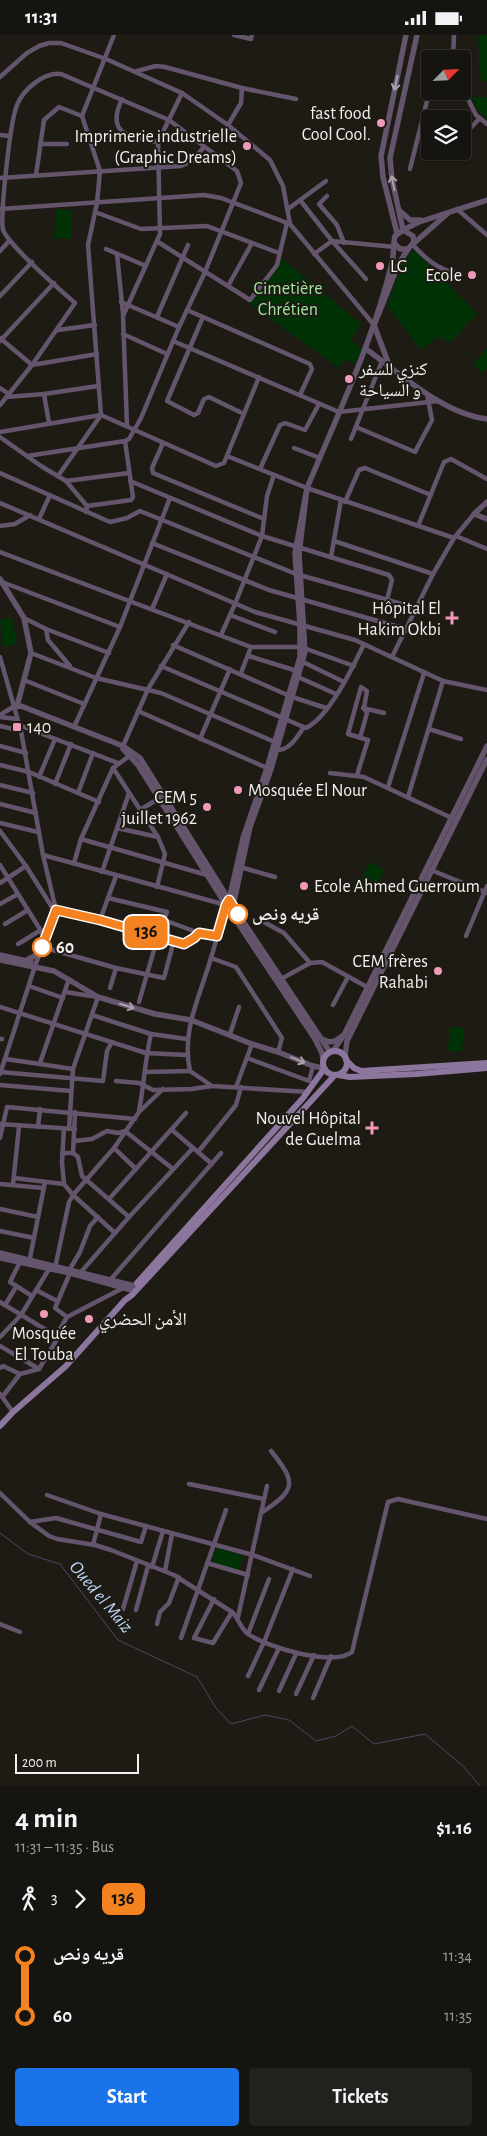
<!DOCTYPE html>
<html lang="en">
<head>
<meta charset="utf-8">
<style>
  :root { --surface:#161410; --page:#23211e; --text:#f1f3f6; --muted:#9e9e9f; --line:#353330; --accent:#1a73e8 }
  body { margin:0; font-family:"Alegreya Sans","Noto Naskh Arabic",sans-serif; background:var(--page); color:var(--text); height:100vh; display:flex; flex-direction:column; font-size:19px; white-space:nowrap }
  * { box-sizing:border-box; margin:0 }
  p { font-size:16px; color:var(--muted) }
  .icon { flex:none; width:28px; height:28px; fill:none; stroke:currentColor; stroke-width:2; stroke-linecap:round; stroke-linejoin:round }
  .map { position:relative; height:1751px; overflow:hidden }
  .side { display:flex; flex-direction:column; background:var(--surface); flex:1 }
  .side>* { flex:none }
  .badge { padding:0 10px; border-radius:8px; font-size:18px; line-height:32px }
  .needle { width:32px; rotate:66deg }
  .fabs { position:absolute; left:421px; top:15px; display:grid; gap:10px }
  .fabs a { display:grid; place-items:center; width:50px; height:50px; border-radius:5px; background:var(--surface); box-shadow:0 1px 4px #0004,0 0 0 1px var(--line); font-size:25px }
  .scale { position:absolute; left:15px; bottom:12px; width:124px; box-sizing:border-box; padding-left:5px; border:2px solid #f2f0ec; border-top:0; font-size:14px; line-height:18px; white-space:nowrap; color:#f2f0ec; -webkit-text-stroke:4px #1e1b15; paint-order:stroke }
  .map>.badge { position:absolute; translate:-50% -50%; box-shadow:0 0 0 2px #fff }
  .legs { display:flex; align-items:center; gap:8px; height:55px; padding:0 15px; font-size:16px }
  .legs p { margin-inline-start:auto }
  .head { display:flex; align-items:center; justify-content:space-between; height:85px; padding:0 15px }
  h1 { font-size:28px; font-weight:700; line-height:38px }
  .cta { display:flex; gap:10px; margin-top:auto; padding:10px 15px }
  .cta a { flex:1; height:58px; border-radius:5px; background:var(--accent); color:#fff; font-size:20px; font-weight:700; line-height:58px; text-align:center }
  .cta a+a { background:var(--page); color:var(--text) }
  ul { padding:0 15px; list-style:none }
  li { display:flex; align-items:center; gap:18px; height:60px; font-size:19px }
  li i { display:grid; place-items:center; width:8px; height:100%; margin:0 6px; background:currentColor }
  li i::after { content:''; width:12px; height:12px; margin:-6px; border:4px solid; border-radius:50%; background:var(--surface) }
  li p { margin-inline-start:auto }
  li:first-child i { background:linear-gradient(#0000 50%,currentColor 0) }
  li:last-child i { background:linear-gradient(currentColor 50%,#0000 0) }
  .status { display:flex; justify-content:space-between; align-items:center; height:35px; padding:0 25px; background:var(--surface); direction:ltr }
  .status svg { height:14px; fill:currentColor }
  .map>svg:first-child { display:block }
</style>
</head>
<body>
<div class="status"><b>11:31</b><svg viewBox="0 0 49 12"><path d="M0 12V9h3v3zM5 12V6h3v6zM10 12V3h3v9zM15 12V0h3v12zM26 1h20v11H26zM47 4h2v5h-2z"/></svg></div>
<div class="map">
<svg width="487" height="1751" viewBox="0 0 487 1751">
  <rect width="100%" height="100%" fill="#1e1b15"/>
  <g fill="#013205">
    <polygon points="482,0 487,0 487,47 481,46 478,2"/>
    <polygon points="471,62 487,62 487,85 476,73"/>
    <polygon points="56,174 72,175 71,204 54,203"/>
    <polygon points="415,214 429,230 428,234 442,243 477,278 450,308 438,302 421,315 387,271 403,227"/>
    <polygon points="281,223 361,289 351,305 362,314 355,329 346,324 339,333 250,269 281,226"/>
    <polygon points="487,313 487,333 482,338 473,329"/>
    <polygon points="12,583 17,609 3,612 0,585"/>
    <polygon points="370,827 385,835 373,857 358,850"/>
    <polygon points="450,992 464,993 462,1017 448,1016"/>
    <polygon points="216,1512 243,1521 239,1536 212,1527"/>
  </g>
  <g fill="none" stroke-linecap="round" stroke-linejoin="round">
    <polyline stroke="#494860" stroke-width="1" points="0,1498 28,1519 60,1529 118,1605 197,1642 216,1673 231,1689 265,1680 289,1685 316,1706 336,1701 352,1691 374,1709 425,1699 464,1732 480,1751"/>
    <g stroke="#64556d" stroke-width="4.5">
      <polyline points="234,0 251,4 252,0"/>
      <polyline points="444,24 453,21"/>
      <polyline points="453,24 454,0"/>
      <polyline points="137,36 156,31 165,32 242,53 296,64"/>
      <polyline points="0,42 27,18 39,11 49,8 61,8 106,24 182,58 228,90 270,125 283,151 290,189 374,290"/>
      <polyline points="462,52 476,80 487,89"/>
      <path d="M122,64C105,100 130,102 158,107"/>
      <polyline points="82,81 114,0"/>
      <polyline points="228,90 241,68 242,53"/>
      <polyline points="0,100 10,101"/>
      <polyline points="419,100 430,102"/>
      <polyline points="462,102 479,84"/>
      <polyline points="40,109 67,109"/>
      <polyline points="410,134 430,54"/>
      <polyline points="36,140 44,85 59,72 82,81 100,136 97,168 88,210 101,380 58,441"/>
      <polyline points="0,143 181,131 192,126 204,112"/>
      <polyline points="327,161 319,169 337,190 344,208"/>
      <polyline points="300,165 332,206 366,244"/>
      <polyline points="0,174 204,160 221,163 290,189"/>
      <polyline points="288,174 326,146"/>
      <polyline points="457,174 487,200"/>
      <polyline points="95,177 141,194 207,191 279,218"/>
      <polyline points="158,207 250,265 277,230 287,188"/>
      <path d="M413,210C426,224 436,233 455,238"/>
      <polyline points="106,214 146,231"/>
      <polyline points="0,216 9,206"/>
      <polyline points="117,219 123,279"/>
      <polyline points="314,219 332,206 395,212"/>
      <polyline points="228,251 252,208"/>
      <polyline points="0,261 32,227"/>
      <polyline points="121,267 179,292"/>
      <polyline points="187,275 310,329 312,334 300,360"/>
      <polyline points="157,282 188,210"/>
      <polyline points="203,282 167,366 194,380 198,378 204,364 209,362 244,379"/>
      <polyline points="58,295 95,290"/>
      <polyline points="123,299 167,319"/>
      <polyline points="0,303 32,330 97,319"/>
      <polyline points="0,306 54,248"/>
      <polyline points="173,306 339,377 438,366"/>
      <polyline points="0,353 9,359"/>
      <polyline points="44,359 49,388"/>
      <polyline points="6,362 44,359 98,351"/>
      <path d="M0,370L32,330L75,268C58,253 11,213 3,195C0,180 10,87 17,70C23,55 43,37 61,39L169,85L237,136L241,148L205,237L179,292L141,383L129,404L125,406L27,421"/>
      <polyline points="127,391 123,281 160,199 158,107 182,58"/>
      <polyline points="356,392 415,417 432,385 427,359"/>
      <polyline points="0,397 101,380 216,431 224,428 259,342"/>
      <polyline points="0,402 41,431 66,446 87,471 86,477"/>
      <polyline points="351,404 382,326"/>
      <polyline points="163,408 152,433 153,438 264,484"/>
      <polyline points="294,413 320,423"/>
      <polyline points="227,421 307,453 454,503"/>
      <polyline points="260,434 280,390 285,388 305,395 319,369"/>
      <polyline points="0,438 110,487 127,483 140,476 296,539 416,573"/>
      <polyline points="66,446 129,438"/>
      <polyline points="130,446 262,501 389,540 392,545 387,565"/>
      <polyline points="345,467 359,435 365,433 431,460"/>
      <polyline points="0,468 255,577 355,605 443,646 487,655"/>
      <polyline points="87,471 131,465 133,462 125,406"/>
      <polyline points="39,484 50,460"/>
      <polyline points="0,491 15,489 30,480"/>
      <polyline points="418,491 444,427 451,424 487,444"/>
      <polyline points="456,501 487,514"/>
      <polyline points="334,506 433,539"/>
      <polyline points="152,508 269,555 406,594"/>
      <polyline points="0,517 251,612 301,612 354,631"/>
      <polyline points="331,522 341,465"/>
      <polyline points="2,547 120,592"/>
      <polyline points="152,574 167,539"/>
      <polyline points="230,580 275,597"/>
      <polyline points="24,583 46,594 109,618"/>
      <polyline points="46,594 48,605 70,631"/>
      <polyline points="221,600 235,569 262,501 267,461 274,440"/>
      <polyline points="173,610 292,662 326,673"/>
      <polyline points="31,618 96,643 161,658 275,707"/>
      <polyline points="249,621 297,636"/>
      <polyline points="0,622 21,696 43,820 56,875 35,931 0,1039"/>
      <polyline points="392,622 433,539 454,503 474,479"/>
      <polyline points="303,627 344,647"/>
      <path d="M161,631L306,693C329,682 353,632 364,609"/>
      <polyline points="241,638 251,612"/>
      <polyline points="298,642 336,659"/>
      <polyline points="24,645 84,669"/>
      <polyline points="363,673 384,678"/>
      <polyline points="138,676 267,733"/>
      <polyline points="0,680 13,672"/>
      <polyline points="0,682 17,684"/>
      <polyline points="19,690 118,728"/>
      <polyline points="0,691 21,696"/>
      <polyline points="74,692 120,592 170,463"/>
      <polyline points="429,694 461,704"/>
      <polyline points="200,704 230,634"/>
      <polyline points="0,711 26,718"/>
      <polyline points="123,711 148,654 189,587"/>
      <path d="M277,715C290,715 297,702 304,692"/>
      <polyline points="0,730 29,737 99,767"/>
      <polyline points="113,733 158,802 165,819 157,852"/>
      <polyline points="330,738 364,742 454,784"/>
      <polyline points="357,740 368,705 348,699 361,652 367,656 364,673 367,678 360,703"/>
      <polyline points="39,742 55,704"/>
      <polyline points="55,749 71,709"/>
      <polyline points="0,750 33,758"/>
      <polyline points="388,752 424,638"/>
      <polyline points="78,758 93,718"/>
      <polyline points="408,762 443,646"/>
      <polyline points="0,769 36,778"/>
      <polyline points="140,775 158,764"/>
      <polyline points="0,788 38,797"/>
      <polyline points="117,793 158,802"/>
      <polyline points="0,796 26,831 55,877"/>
      <polyline points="81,804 207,840"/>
      <path d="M43,820L226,870C221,888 216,906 211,923C200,961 181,996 190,1036L212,1051L308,1057"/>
      <polyline points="74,828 81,804 113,733 132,719"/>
      <polyline points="0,830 46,904"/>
      <polyline points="240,832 275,842"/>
      <polyline points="431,835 487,858"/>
      <polyline points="102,837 129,758"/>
      <polyline points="0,848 26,831"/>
      <polyline points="108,863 167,877 158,901 139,967"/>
      <polyline points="0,869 18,859"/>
      <polyline points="100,885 116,841"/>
      <polyline points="164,885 199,898 217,901"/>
      <polyline points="262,886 284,898 310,928"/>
      <polyline points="5,889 28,875"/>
      <polyline points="466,901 487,851"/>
      <polyline points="174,905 184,909 194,903 199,898"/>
      <polyline points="18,909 41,895"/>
      <polyline points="42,912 116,933 164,943 174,905 56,875"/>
      <polyline points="211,923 236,932 282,1003 278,1017"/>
      <polyline points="281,944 310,928 322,927 367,952"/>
      <polyline points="29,951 63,963"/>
      <polyline points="110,953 116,933"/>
      <polyline points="65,957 98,962 73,1034 69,1094"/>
      <polyline points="333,970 348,942"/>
      <polyline points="0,972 146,1018 186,1020"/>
      <polyline points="92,980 151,999 187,1004"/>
      <polyline points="230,999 239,972"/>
      <polyline points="0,1004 2,1004"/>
      <polyline points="247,1023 309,1046 313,1031"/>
      <polyline points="6,1024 73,1034"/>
      <polyline points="40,1028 69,944"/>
      <polyline points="0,1037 103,1046 107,1016 112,1007"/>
      <polyline points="145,1037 190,1036"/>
      <polyline points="116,1046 139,1048 153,1055 192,1054 212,1051"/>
      <polyline points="0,1050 71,1056"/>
      <polyline points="236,1052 252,1009"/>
      <path d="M139,1076C144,1050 145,1025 151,999"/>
      <polyline points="0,1089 75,1094"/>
      <polyline points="38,1092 40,1074"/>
      <polyline points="172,1095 212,1129"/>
      <polyline points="0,1103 7,1072 135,1084"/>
      <polyline points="74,1106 92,1104 107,1096 118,1098 125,1096 173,1134"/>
      <polyline points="114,1113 136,1134"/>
      <polyline points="198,1117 236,1070 241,1052"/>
      <polyline points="62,1118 73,1118 75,1077"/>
      <polyline points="73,1118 78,1122 82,1141 129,1182"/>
      <polyline points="14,1143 64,1149"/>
      <polyline points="0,1149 43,1153"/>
      <polyline points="13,1149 19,1092"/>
      <polyline points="109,1164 186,1078"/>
      <polyline points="0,1174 38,1182"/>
      <polyline points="0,1196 34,1203"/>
      <polyline points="115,1198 73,1160 114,1113 139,1077 163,1054"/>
      <polyline points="20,1227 10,1247 32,1261"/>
      <polyline points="29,1228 45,1147"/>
      <polyline points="55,1233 69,1167 73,1160 64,1149 62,1128 64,1093"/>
      <polyline points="70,1234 80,1217 90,1191 98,1182"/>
      <polyline points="81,1237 129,1182 193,1113"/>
      <polyline points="111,1244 221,1118"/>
      <polyline points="36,1255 57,1266"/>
      <polyline points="0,1267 56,1301 67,1282 123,1253"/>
      <polyline points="5,1270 16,1252"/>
      <polyline points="67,1282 55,1273 70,1238"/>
      <polyline points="0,1302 21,1280 49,1234"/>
      <polyline points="0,1311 39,1334 56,1306 56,1301"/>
      <polyline points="0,1333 3,1331 20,1339"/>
      <polyline points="0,1359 13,1377"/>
      <polyline points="3,1361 20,1339 39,1334"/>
      <polyline points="189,1449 264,1464"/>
      <path d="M0,1458L30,1487L49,1501L57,1504L95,1510L111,1515L174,1540L232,1577C239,1584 241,1594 248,1599C266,1612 333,1632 352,1617L388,1467L398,1464L487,1484"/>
      <polyline points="47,1460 101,1479 253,1520 310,1541"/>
      <polyline points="261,1478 267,1451"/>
      <polyline points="30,1487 56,1483 141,1507 146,1491"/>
      <polyline points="93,1510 101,1479"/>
      <polyline points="207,1528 248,1540"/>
      <polyline points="152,1532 163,1496"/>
      <polyline points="165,1536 172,1499"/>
      <polyline points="214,1564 194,1603 213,1608 232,1577"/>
      <polyline points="123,1574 137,1526"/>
      <polyline points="136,1575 148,1531"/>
      <path d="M238,1582L261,1478C296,1455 297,1448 271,1416"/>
      <polyline points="0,1589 20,1597"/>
      <polyline points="157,1589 160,1577 169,1568 179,1542"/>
      <polyline points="248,1599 269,1544"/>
      <polyline points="181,1603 226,1475"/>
      <polyline points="248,1641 264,1607 293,1534"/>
      <polyline points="259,1655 279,1613"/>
      <polyline points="279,1656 296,1619"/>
      <polyline points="296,1659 314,1620"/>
      <polyline points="313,1663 331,1621"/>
    </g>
    <g stroke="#64556d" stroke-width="5.5">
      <polyline points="417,0 390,123 392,144 403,195 419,187 487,165"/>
      <polyline points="400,176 410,185 420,185"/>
      <polyline points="397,198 383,142 381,121 406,0"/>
      <polyline points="413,209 447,179"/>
      <polyline points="375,288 398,230 408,214"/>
      <polyline points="374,290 389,330"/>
      <path d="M366,314C401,339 443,379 487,384"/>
      <path d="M307,453L299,519L305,617L271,734L250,792L233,871L226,870L229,865L243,803L267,733L300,622V590L295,518L307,453C338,379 373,306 392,228C394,219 393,210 395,201L403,195L413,201L414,207L408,214H400L395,209"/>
      <polyline points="487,467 474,479 487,484"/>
      <polyline points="0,544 24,583 31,618 17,671"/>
      <polyline points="13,672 21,671 123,711 140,723 233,871 330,1017"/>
      <polyline points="123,714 138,730 226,870 315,1004 322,1018 323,1025"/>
      <polyline points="0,920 31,927"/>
      <polyline points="0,925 54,936 98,962 155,979 191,985 252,1009 278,1017 313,1031 323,1033"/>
      <polyline points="27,925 40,918"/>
      <path d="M324,1005C331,1009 336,1006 342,1001"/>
      <polyline points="333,1016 344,1000 487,711"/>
      <polyline points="345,1021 347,1006 487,724"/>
      <polyline points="0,1218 139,1252"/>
      <polyline points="0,1223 70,1238 135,1256"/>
    </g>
    <g stroke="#8d769d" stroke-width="6">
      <circle cx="335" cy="1028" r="12"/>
      <polyline points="346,1025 354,1033 361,1036 487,1028"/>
      <polyline points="338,1040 350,1042 416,1039 487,1033"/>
      <polyline points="137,1248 303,1063 324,1034"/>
      <polyline points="0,1391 13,1377 66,1331 125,1265 132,1260 334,1041"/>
    </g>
  </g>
  <defs><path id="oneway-shaft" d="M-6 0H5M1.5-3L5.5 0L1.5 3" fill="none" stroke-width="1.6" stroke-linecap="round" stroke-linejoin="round" transform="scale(1.25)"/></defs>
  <g stroke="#aba2ac">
    <use href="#oneway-shaft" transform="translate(396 48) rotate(102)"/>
    <use href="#oneway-shaft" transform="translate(393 148) rotate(-101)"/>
    <use href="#oneway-shaft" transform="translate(127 971) rotate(17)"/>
    <use href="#oneway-shaft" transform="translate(298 1025) rotate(22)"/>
  </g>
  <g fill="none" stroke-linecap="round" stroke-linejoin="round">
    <g stroke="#fff" stroke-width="11">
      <polyline id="line-1" points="42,912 56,875 100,885 184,909 194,903 199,898 217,901 226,870 229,865 238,879"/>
    </g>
    <use href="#line-1" stroke="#f58220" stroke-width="8"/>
  </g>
  <g fill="#ef9ab8" stroke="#1e1b15" stroke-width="2">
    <circle cx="381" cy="88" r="5"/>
    <circle cx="247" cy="111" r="5"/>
    <circle cx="380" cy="231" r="5"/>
    <circle cx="472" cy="240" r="5"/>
    <circle cx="349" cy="344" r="5"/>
    <path d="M449.5 575.5h5v5h5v5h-5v5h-5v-5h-5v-5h5z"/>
    <rect x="12" y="687" width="10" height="10" rx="2.5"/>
    <circle cx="238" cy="755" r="5"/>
    <circle cx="207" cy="772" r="5"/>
    <circle cx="304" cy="851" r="5"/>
    <circle cx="438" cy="936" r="5"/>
    <path d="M369.5 1085.5h5v5h5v5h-5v5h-5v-5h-5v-5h5z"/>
    <circle cx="44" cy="1279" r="5"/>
    <circle cx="89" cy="1284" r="5"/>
  </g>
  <g fill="#fff" stroke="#f58220" stroke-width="2.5">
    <circle cx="238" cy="879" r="9"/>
    <circle cx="42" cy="912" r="9"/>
  </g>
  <g text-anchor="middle" stroke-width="4" stroke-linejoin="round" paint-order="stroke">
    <g font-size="18" fill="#f2f0ec" stroke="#1e1b15" text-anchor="end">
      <text x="371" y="84">fast food<tspan x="371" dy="21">Cool Cool.</tspan></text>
      <text x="237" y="107">Imprimerie industrielle<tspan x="237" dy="21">(Graphic Dreams)</tspan></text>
      <text x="390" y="237" text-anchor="start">LG</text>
      <text x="462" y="246">Ecole</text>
      <text x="359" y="340" text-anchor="start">كنزي للسفر<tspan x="359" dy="21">و السياحة</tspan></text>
      <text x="441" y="579">Hôpital El<tspan x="441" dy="21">Hakim Okbi</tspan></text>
      <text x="27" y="698" text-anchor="start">140</text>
      <text x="248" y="761" text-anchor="start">Mosquée El Nour</text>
      <text x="197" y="768">CEM 5<tspan x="197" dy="21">juillet 1962</tspan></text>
      <text x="314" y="857" text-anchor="start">Ecole Ahmed Guerroum</text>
      <text x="428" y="932">CEM frères<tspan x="428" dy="21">Rahabi</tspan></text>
      <text x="361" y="1089">Nouvel Hôpital<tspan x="361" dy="21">de Guelma</tspan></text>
      <text x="99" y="1290" text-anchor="start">الأمن الحضري</text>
      <text x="44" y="1304" text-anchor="middle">Mosquée<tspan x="44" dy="21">El Touba</tspan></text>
    </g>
    <g font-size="18" fill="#9de59c" stroke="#1e1b15">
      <text x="288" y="259">Cimetière<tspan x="288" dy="21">Chrétien</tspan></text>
    </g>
    <g font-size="18" font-weight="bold" fill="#f2f0ec" stroke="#1e1b15" text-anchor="start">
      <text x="252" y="885">قريه ونص</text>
      <text x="56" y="918">60</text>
    </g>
    <g font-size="19" font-style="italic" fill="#bad5f2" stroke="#1e1b15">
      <text transform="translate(102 1561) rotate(50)" y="7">Oued el Maiz</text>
    </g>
  </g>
</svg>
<div class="fabs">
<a><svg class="needle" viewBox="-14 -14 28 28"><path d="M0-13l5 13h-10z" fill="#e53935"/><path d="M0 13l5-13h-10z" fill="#9e9e9f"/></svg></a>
<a><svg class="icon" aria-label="layers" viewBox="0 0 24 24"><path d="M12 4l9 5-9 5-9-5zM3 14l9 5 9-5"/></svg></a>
</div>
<div class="scale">200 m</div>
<b class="badge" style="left:146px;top:897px;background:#f58220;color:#111">136</b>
</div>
<section class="side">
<div class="head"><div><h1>4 min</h1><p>11:31 – 11:35 · Bus</p></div><b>$1.16</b></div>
<div class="legs"><svg class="icon" aria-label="walk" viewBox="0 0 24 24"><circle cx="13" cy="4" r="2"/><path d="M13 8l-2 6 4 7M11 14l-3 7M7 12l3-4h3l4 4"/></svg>3<svg class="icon" aria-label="forward" viewBox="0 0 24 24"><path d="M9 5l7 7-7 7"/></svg><b class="badge" style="background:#f58220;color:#111">136</b></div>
<ul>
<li><i style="color:#f58220"></i><b>قريه ونص</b><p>11:34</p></li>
<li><i style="color:#f58220"></i><b>60</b><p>11:35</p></li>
</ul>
<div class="cta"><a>Start</a><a>Tickets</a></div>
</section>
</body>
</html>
